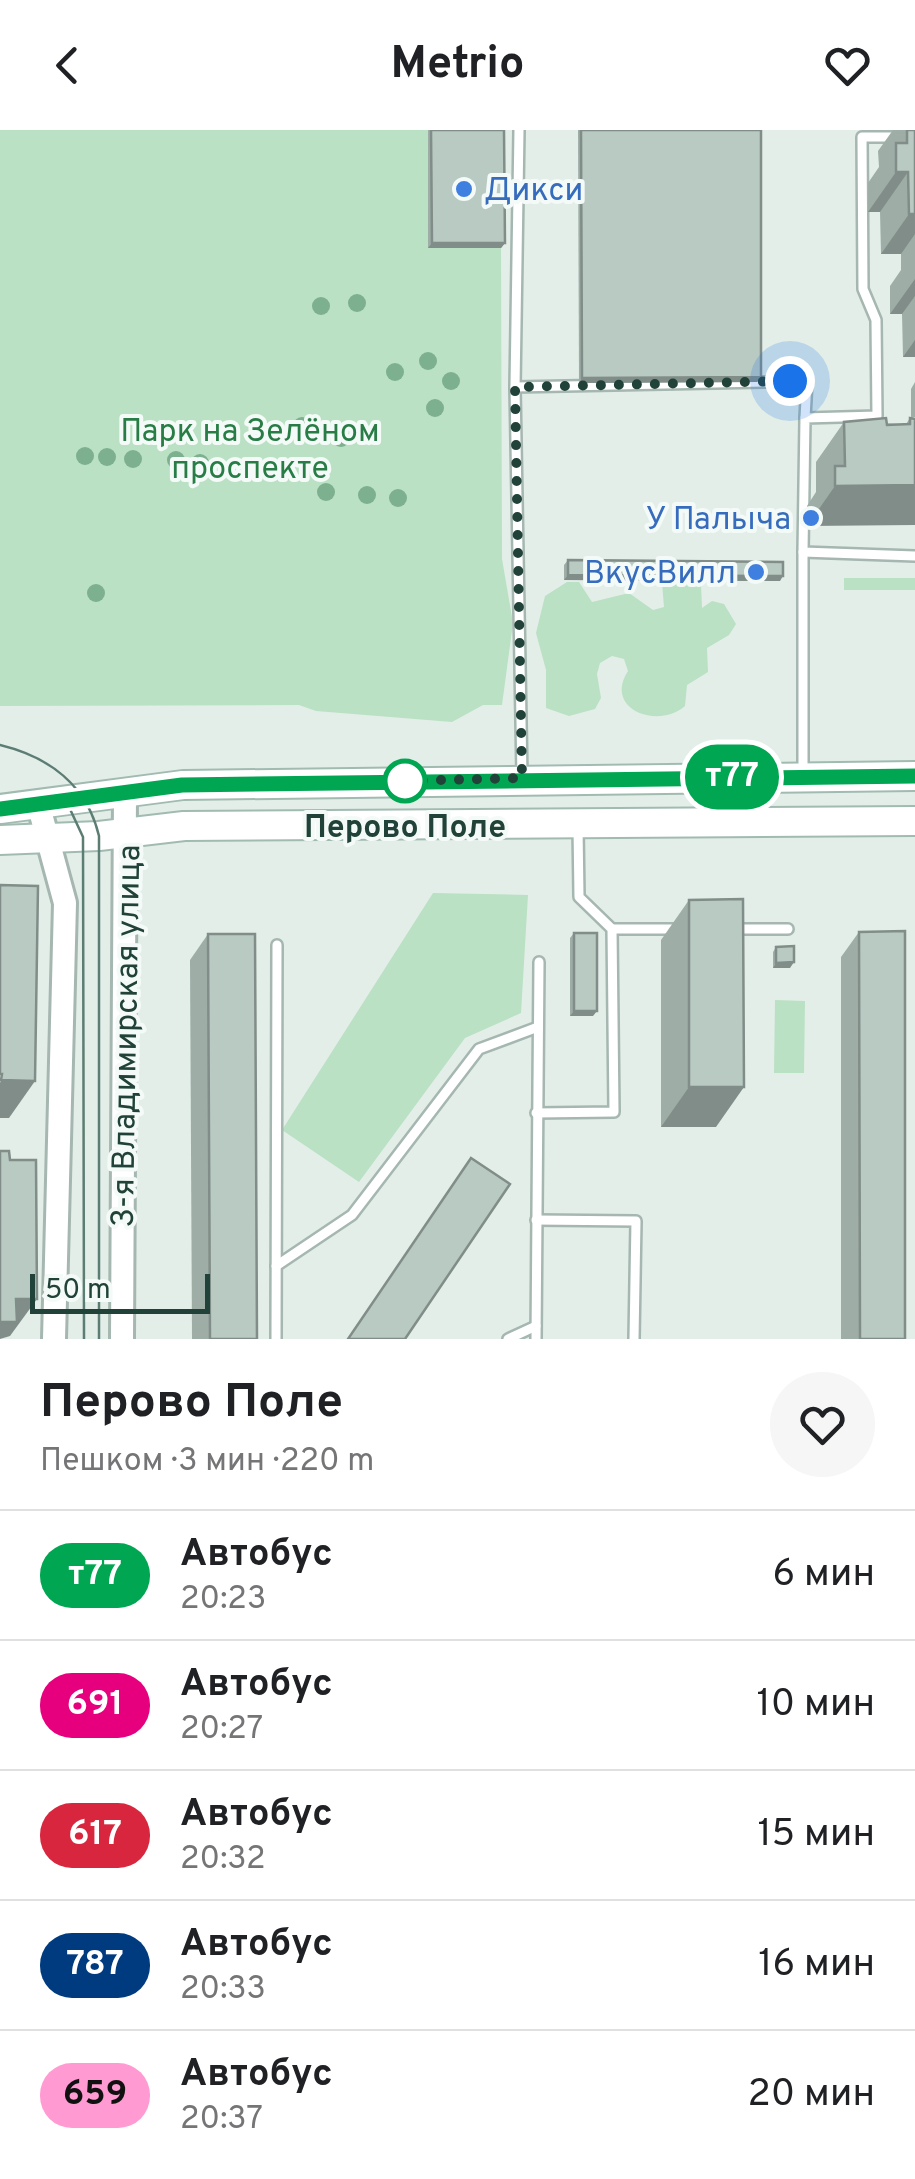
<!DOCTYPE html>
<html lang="ru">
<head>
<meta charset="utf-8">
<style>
  :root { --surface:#fff; --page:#f6f6f6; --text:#202124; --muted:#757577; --line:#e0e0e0 }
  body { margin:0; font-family:Overpass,sans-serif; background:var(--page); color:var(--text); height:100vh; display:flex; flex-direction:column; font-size:38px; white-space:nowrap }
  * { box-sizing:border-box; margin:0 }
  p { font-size:32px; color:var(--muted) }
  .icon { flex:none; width:55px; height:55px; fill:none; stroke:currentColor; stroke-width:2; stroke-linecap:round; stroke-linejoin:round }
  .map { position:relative; height:1209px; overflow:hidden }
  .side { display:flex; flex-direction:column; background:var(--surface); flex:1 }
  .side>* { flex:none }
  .badge { padding:0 20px; border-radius:32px; font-size:35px; line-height:65px }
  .scale { position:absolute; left:30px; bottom:25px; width:180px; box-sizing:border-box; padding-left:10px; border:5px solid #214238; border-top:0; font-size:28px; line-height:35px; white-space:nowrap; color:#214238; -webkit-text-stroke:8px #f4faf7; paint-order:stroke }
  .you { position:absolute; width:50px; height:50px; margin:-25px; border:8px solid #fff; border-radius:50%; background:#1a73e8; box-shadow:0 0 0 15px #1a73e833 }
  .map>.badge { position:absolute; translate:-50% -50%; box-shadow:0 0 0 5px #fff }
  .round { display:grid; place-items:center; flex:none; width:105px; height:105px; border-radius:52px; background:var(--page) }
  .overview { display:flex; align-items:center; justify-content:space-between; height:170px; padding:0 40px }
  h1 { font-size:48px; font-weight:700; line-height:75px }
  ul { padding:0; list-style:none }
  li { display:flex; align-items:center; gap:30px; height:130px; padding:0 40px; border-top:2px solid var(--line) }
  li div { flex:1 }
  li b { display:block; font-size:38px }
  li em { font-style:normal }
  li .badge { min-width:110px; font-weight:700; text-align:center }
  header { display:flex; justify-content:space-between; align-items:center; height:130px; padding:0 40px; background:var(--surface); font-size:45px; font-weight:700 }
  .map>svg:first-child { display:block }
</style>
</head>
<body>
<header><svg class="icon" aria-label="back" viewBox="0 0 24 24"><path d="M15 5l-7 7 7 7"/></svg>Metrio<svg class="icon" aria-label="heart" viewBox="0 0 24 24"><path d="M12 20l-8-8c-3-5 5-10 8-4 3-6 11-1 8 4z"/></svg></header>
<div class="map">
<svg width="915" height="1209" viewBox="0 0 915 1209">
  <rect width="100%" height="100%" fill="#e3eee9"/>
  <g fill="#bae1c3">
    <polygon points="0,0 428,0 492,118 501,118 502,429 513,493 502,575 483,575 452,592 316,581 299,575 0,576"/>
    <path d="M670,444L693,446L701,455L702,478L712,471L724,474L736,494L729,505L707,518L708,542L687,555L685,576C658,600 603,579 628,541L624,529L612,526L600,533L597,544L601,568L595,579L569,586L546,578V540L536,503L545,466L567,452H579L592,472L629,463L653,480L664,477L662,453Z"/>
    <rect x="844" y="448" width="71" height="12"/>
    <polygon points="433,763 528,765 521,883 465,908 359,1052 282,1000"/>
    <polygon points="775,870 805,871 804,943 774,943"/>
  </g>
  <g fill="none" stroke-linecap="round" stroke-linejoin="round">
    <g stroke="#a5b7b0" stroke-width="14">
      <g id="service">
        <polyline points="519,0 515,257 522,647"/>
        <polyline points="913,0 912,7 862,7 863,159 876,190 877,286 805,288 803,422 915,426"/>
        <polyline points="515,257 807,251 805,288"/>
        <polyline points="803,645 803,422"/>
        <polyline points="612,799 679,799"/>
        <polyline points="735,799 788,799"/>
        <polyline points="536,983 614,982 612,799 579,767 578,697"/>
        <polyline points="536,1090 636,1091 634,1209"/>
        <polyline points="276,1136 352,1085 479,919 538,897"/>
        <polyline points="276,1209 277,815"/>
        <polyline points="508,1209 536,1196"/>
        <polyline points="536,1209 539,832"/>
      </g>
    </g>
    <g stroke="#a5b7b0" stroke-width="28">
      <g id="tertiary">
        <polyline points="39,677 65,773 54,1209"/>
        <polyline points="122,1209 125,664"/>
      </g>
    </g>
    <g stroke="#a1bbb1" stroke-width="32">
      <g id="secondary">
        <polyline points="0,679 183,655 915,646"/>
        <polyline points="0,710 99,706 184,696 915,691"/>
      </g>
    </g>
    <use href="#service" stroke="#fff" stroke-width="9"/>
    <use href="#tertiary" stroke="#fff" stroke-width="22"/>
    <use href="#secondary" stroke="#fff" stroke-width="28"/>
    <g stroke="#5c7d73" stroke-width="2.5">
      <path d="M0,615C49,627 87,655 99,706V1209"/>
      <polyline points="63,664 83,707 84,1209"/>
    </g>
  </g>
  <g fill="#7cb08f">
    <circle cx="357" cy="173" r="9"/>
    <circle cx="321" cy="176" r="9"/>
    <circle cx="428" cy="231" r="9"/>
    <circle cx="395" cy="242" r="9"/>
    <circle cx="451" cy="251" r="9"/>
    <circle cx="435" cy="278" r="9"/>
    <circle cx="302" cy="296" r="9"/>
    <circle cx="341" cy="308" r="9"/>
    <circle cx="85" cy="326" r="9"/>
    <circle cx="107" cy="327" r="9"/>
    <circle cx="133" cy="329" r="9"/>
    <circle cx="176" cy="330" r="9"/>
    <circle cx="200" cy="333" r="9"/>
    <circle cx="326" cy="362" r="9"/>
    <circle cx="367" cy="365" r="9"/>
    <circle cx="398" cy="368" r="9"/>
    <circle cx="96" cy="463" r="9"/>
  </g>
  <g fill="#9eaea7">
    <polygon points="428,0 504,0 505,113 501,118 428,118"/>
    <polygon points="578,0 761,0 761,247 757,252 579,253"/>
    <polygon points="893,0 915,0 915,227 903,227 902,184 890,184 890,156 901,140 901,124 881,124 880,82 868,82 868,53 879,37 878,21"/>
    <polygon points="915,252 915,287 911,288 911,259"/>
    <polygon points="910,288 915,289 807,396 807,376 816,362 816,332 844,292 906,294"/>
    <polygon points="568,430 780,451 564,450 564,435"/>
    <polygon points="689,770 716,997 661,997 661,810"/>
    <polygon points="859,802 905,1209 841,1209 841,827"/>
    <polygon points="574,803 593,886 570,886 570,808"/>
    <polygon points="208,804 257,1209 192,1209 190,830"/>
    <polygon points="776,817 790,838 773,838 773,822"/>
  </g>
  <g fill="#818d88">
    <polygon points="896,42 908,42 880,82 868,82"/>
    <polygon points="909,84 915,84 915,104 901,124 881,124"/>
    <polygon points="432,113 505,113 501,118 428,118"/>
    <polygon points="915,149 915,166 902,184 890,184"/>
    <polygon points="915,210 915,227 903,227"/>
    <polygon points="761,247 757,252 579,253 582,248"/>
    <polygon points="915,355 915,395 807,396 835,356"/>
    <polygon points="568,445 783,446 780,451 564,450"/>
    <polygon points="794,832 790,838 773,838 776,833"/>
    <polygon points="574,881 597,881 593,886 570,886"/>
    <polygon points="1,950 35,951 9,988 0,988 0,953"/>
    <polygon points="689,957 744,957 716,997 661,997"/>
    <polygon points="16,1169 37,1169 10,1206 0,1209 0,1192"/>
  </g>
  <g fill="#b8cac2" stroke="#818d88" stroke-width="2.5">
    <polygon points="431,0 504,0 505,113 432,113"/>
    <polygon points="581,0 761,0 761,247 582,248"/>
    <polygon points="907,0 915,0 915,84 909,84 908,42 896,42 896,13 907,13"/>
    <polygon points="886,288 887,295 910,294 910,288 915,289 915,355 835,356 835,336 845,336 844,292"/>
    <polygon points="568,430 783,432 783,446 568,445"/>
    <polygon points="0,755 38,756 35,951 1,950 2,944 0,944"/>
    <polygon points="743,769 744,957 689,957 689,770"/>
    <polygon points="905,801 905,1209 860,1209 859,802"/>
    <rect x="574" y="803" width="23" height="78"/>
    <polygon points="208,804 255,804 257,1209 210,1209"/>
    <polygon points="794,816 794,832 776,833 776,817"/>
    <polygon points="0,1021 9,1021 10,1030 36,1030 37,1169 16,1169 17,1192 0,1192"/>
    <polygon points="471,1028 510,1054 405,1209 348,1209"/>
  </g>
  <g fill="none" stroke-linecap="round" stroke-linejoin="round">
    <g stroke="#fff" stroke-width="22">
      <polyline id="line" points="0,679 182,655 915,646"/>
    </g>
    <use href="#line" stroke="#00a651" stroke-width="15"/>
    <polyline stroke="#214238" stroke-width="10" stroke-dasharray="0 18" points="405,651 522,648 515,257 790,251"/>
  </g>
  <g fill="#3f7fe0" stroke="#f4faf7" stroke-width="4">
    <circle cx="464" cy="59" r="10"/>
    <circle cx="811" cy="388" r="10"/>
    <circle cx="756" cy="442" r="10"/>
  </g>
  <circle fill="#fff" stroke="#00a651" stroke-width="5" cx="405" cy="651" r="20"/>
  <g text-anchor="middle" stroke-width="8" stroke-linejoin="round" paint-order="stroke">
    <g font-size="32" fill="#366cbe" stroke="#f4faf7" text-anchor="end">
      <text x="484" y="70" text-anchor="start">Дикси</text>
      <text x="791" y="399">У Палыча</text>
      <text x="736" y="453">ВкусВилл</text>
    </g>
    <g font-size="32" fill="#277d45" stroke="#f4faf7">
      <text x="250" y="311">Парк на Зелёном<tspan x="250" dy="37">проспекте</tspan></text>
    </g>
    <g font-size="32" font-weight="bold" fill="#214238" stroke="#f4faf7">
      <text x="405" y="707">Перово Поле</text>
    </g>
    <g font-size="32" fill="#214238" stroke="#f4faf7">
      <text transform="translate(125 906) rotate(-89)" y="11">3-я Владимирская улица</text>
    </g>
  </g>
</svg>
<div class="scale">50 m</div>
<div class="you" style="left:790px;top:251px"></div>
<b class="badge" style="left:732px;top:647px;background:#00a651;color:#fff">т77</b>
</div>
<section class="side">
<div class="overview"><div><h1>Перово Поле</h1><p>Пешком · 3 мин · 220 m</p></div><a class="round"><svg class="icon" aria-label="heart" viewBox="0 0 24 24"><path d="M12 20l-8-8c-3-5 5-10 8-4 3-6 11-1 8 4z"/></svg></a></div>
<ul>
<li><span class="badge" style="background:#00a651;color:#fff">т77</span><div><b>Автобус</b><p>20:23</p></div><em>6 мин</em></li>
<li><span class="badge" style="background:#e6007e;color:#fff">691</span><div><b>Автобус</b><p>20:27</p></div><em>10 мин</em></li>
<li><span class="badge" style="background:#d7263d;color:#fff">617</span><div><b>Автобус</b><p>20:32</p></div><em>15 мин</em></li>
<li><span class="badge" style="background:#003b80;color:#fff">787</span><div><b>Автобус</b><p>20:33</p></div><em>16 мин</em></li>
<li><span class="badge" style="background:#ff9ad2;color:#111">659</span><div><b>Автобус</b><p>20:37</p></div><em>20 мин</em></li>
</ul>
</section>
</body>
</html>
